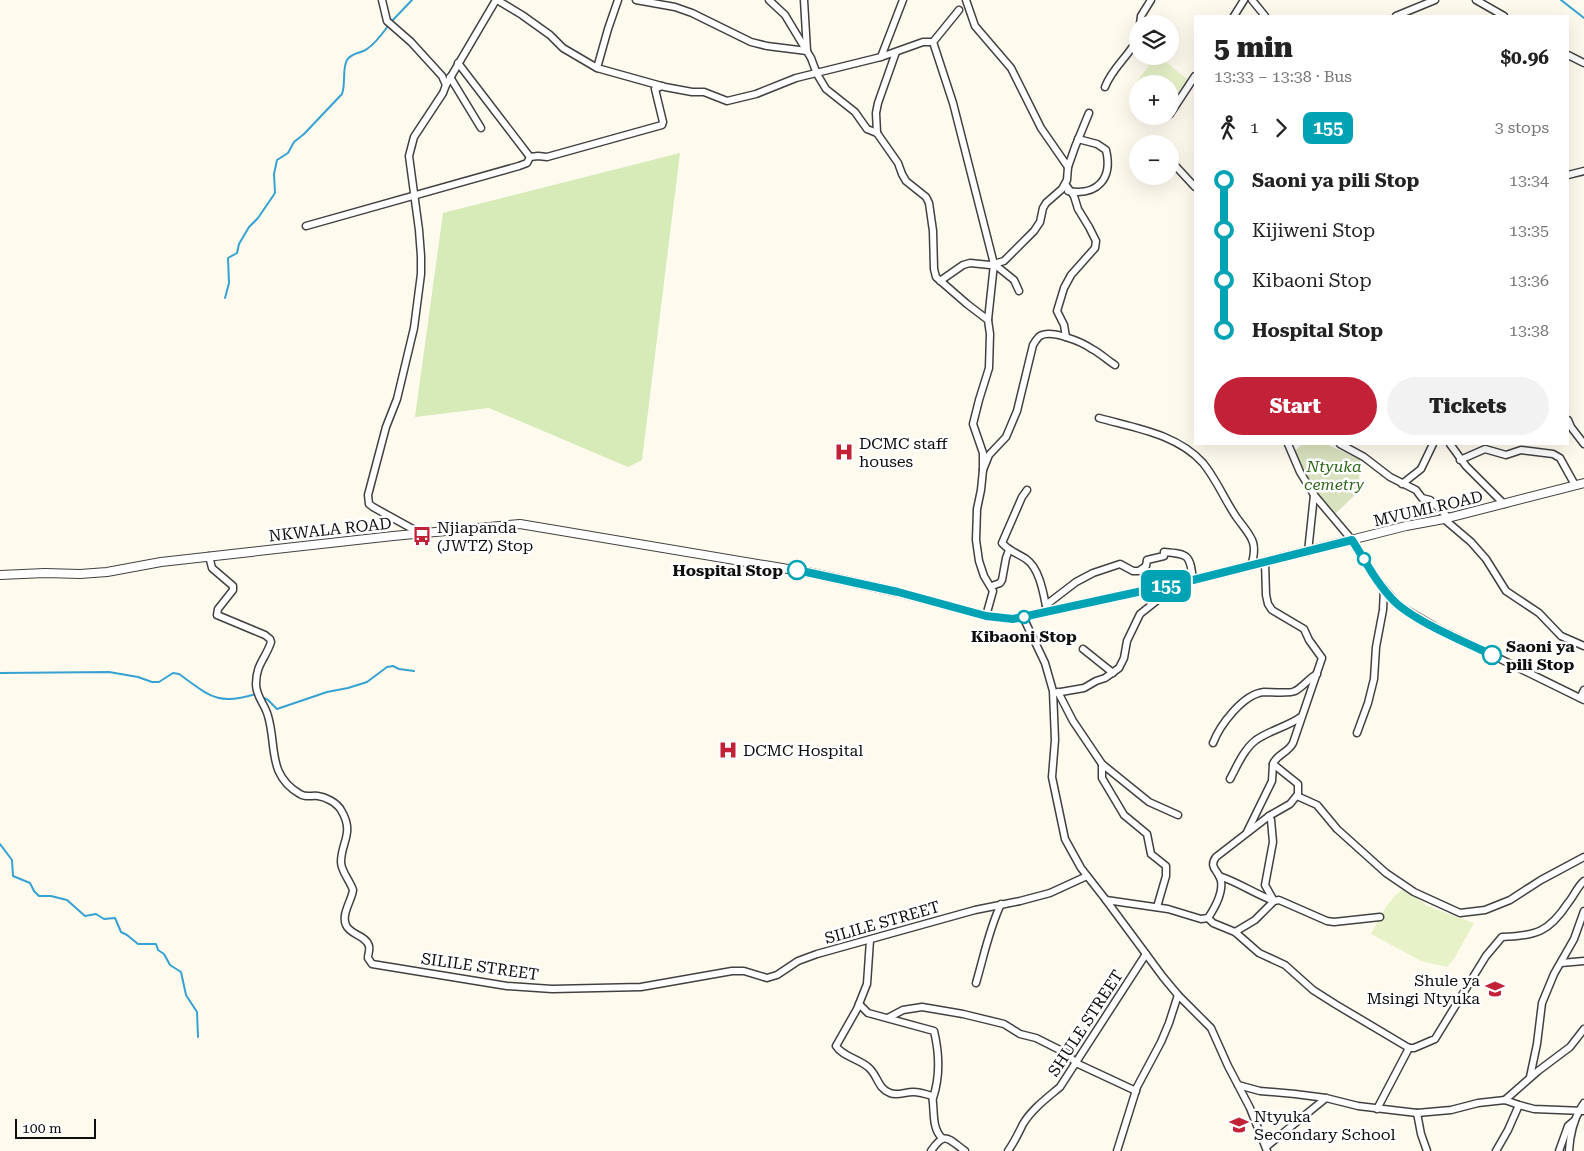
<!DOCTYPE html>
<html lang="en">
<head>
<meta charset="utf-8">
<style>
  :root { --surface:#fff; --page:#f2f2f2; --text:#222; --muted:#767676; --accent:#c22138 }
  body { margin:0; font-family:"Roboto Serif",serif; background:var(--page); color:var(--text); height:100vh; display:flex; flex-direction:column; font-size:19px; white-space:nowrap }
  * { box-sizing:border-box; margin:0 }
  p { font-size:16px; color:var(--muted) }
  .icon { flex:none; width:28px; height:28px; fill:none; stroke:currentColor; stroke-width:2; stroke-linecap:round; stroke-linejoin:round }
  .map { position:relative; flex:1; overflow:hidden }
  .sheet { position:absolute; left:1194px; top:15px; width:375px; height:430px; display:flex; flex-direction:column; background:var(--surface); border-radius:0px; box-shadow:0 5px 20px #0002 }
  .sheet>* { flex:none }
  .badge { padding:0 10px; border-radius:8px; font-size:18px; line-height:32px }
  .buttons { position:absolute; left:1129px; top:15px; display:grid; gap:10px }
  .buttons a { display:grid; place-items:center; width:50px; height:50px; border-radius:50%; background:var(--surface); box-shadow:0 5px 20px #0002; font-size:25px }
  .scale { position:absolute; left:15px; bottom:12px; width:81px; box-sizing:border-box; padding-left:5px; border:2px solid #0e0e0e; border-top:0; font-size:14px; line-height:18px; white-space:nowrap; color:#0e0e0e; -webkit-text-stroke:4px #fff; paint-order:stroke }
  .map>.badge { position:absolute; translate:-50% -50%; box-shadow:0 0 0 2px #fff }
  .legs { display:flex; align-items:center; gap:8px; height:55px; padding:0 20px; font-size:16px }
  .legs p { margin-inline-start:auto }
  .summary { display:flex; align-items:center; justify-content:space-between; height:85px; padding:0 20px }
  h1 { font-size:28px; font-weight:800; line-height:38px }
  .button { display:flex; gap:10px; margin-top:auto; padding:10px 20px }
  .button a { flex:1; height:58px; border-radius:30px; background:var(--accent); color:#fff; font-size:20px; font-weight:800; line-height:58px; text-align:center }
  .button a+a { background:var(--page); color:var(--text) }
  ul { padding:0 20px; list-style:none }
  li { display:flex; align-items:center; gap:18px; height:50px; font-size:19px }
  li i { display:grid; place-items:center; width:8px; height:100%; margin:0 6px; background:currentColor }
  li i::after { content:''; width:12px; height:12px; margin:-6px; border:4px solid; border-radius:50%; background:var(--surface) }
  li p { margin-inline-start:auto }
  li:first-child i { background:linear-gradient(#0000 50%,currentColor 0) }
  li:last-child i { background:linear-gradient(currentColor 50%,#0000 0) }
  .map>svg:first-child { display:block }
</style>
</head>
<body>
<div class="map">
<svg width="1584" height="1151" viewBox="0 0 1584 1151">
  <rect width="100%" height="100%" fill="#fffaee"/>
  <polygon fill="#d6ebb7" points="680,153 642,460 628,467 489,408 415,417 443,213"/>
  <polygon fill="#d9e2bf" points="1302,444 1326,444 1360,459 1359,491 1334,515 1315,494 1294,452"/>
  <g fill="#e7f2c9">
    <polygon points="1156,56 1159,56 1189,81 1170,108 1170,84 1138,84 1137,91 1133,87"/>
    <path d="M1404,889L1427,906L1474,923L1454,959L1447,967L1421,961L1371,934C1380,918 1388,898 1404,889Z"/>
  </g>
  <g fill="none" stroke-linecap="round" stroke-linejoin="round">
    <g stroke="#36a2d1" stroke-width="2">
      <polyline points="1561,0 1584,18"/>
      <polyline points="391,22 412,0"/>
      <path d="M225,298L229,283L228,258L237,253L239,244L249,227L258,218L275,193L274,174L277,160L288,153L294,142L304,134L342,94C346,83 342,68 347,60C352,52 361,54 367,49C376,43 382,34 388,26"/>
      <path d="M0,673L109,672L138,677L152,682H159L173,673L179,674C210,696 217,706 256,694"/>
      <polyline points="262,697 268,700 277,709 327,692 348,688 367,682 387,667 393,666 399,669 414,671"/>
      <polyline points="0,844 12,860 13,876 30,883 34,891 39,896 51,896 67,900 85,916 96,914 104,919 115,918 121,932 127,935 138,944 156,944 158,950 164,954 170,965 181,972 186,995 197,1012 198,1037"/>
    </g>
    <g stroke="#414141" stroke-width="9">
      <g id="minor">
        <polyline points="382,0 387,21 411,42 442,76 446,85 443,93 414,137 409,156 419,230 421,256 421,274 414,328 397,399 386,427 368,495 369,504 373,507 420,533"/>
        <polyline points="497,0 522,15 550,35 563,48 597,68 665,87 692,92 704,92 727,101 756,94 796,78 881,57 923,42 933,42"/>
        <polyline points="636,0 675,7 692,13 751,42 767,46 807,51 804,0"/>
        <polyline points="769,0 785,15 791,25 811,58 817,74 826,89 855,112 867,129 877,133 898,163 902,174 906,181 926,197 929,203 933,231 934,269 936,277 967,304 988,320 990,334 989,368 979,400 973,424 983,453 983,470"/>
        <polyline points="966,0 975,26 1011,68 1041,128 1068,167"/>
        <polyline points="1252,0 1265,16"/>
        <polyline points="1476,0 1504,16"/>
        <polyline points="959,10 933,42 953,103 994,264 988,320"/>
        <polyline points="1234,16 1244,0"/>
        <polyline points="1396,16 1435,0"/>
        <polyline points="1140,24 1141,16 1151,0"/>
        <polyline points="1568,55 1584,63"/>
        <polyline points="881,57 903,0"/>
        <polyline points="458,63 530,157"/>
        <polyline points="597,68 608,29 618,0"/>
        <polyline points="450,77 481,128"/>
        <polyline points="446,85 496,0"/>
        <path d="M1105,87C1112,68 1129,56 1138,38"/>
        <polyline points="1170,114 1195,76"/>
        <polyline points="877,133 876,113 878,103 896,52"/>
        <polyline points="1170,160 1195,187"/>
        <polyline points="1568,175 1584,171"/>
        <polyline points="1065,184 1074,196 1078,209 1089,227 1096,241 1095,248 1071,275 1064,288 1057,311 1064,325 1066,337"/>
        <path d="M1068,191C1097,196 1113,179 1106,150L1097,144L1078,139"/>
        <polyline points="306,226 519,166 527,163 530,157 538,156 547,157 662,125 663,122 655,89 662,86"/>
        <polyline points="994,264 1014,280 1019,291"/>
        <polyline points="940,281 963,265 970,263 990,265 1004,261 1034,231 1040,222 1043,208 1046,203 1062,189 1067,180 1068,167 1075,147 1089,113"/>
        <path d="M1099,418C1135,428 1177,434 1203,463C1217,480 1225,501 1237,518C1250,536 1259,541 1251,566"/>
        <polyline points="1568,420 1571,427 1584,444"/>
        <polyline points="1288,444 1300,472 1314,495 1352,540 1378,581 1398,605 1437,628 1584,700"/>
        <polyline points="1340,444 1364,457 1390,477 1416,490 1422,498 1430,500 1449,518"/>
        <polyline points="1450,444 1466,466 1504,504"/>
        <polyline points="1460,460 1485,449 1506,455 1521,450 1553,454 1560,458 1575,485"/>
        <polyline points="1402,484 1421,469 1433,444"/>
        <path d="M1027,490L1022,497L1002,543C1009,551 1017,553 1026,559C1039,568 1043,591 1046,606"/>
        <polyline points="1444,519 1471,542 1486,559 1506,591 1539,613 1561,636 1584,646"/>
        <polyline points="1308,552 1314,495"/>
        <path d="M209,556L212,568L233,586V590L218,609L217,615L265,635L270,639L271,642C266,658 256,664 256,684C256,697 265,704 268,716C277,746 267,775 300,794C306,798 312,795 318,796C326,797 337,803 341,810C355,833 341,842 341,862C341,871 350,881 353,890C352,900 341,914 346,925C350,935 366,935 369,946C370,950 368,954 368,958L372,964L507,986L552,989L641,987L732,971H744L767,978L777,975L798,961L817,954L975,910L1020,901L1050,893L1087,876"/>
        <polyline points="992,586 1000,583 1002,580 1006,558 1009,550"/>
        <path d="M1046,605L1076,582L1093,573L1120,564L1133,571H1139L1146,566L1147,560L1164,556V552C1189,554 1190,555 1193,580"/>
        <path d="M986,616L993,591L984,576L979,561L976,540L977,509L981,490L983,470L989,455L1006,437L1017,411L1033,345C1035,342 1037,338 1040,336C1051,329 1082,342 1092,349C1100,353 1107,360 1115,365"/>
        <polyline points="1023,617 1045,663 1053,691 1055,740 1052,777 1065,839 1081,868 1106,900 1163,977 1178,995 1211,1028 1228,1066 1250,1108 1267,1151"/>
        <polyline points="1083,649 1113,673"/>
        <polyline points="1058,692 1073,721 1102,764 1149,802 1178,815"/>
        <polyline points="1055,693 1084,688 1096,681 1105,678 1119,668 1124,658 1127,641 1140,614 1164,595 1169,585"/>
        <polyline points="1580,698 1584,690"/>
        <polyline points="1357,733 1368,703 1374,679 1376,647 1383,610 1384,589"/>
        <path d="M1213,743C1220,725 1243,694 1264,692C1271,692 1290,694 1295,691C1302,688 1309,678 1317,674"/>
        <polyline points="1102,764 1102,778 1124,815 1147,834 1151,854 1166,866 1166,876 1157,907"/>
        <path d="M1230,779C1237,766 1244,749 1256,740C1270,730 1287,727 1301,717"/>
        <polyline points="1297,796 1317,805 1337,829 1386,873 1414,892 1460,913 1485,910 1510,900 1541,880 1584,857"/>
        <polyline points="1269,816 1271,820 1273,842 1265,885 1274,901"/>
        <polyline points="1247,832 1272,781 1273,764"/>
        <path d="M1219,876C1238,882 1255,894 1274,901"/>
        <path d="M1106,900L1168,909L1201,919L1208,918C1214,909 1223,893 1221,881C1219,870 1208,868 1216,857L1269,816L1290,804L1298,794V784L1273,764C1277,754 1288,753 1293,743L1322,658L1309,640L1304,629L1272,610L1268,604L1266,595L1265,562"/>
        <path d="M1208,918L1213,923L1235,932L1259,953L1285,965L1313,990L1335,1004L1409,1048H1414L1435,1039L1486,956L1502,937C1536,936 1549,932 1568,903C1574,896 1577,887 1584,881"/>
        <polyline points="1235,932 1255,920 1274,901 1279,900 1327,921 1334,922 1380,917"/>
        <path d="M870,940L867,984L857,1009L836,1046C842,1056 859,1059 868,1067C878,1075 877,1088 890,1093C897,1096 905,1092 913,1092C919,1092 926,1094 932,1096C935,1109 931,1128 942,1138"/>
        <polyline points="1561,963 1584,961"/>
        <path d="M976,983C984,956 989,929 1001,904"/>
        <path d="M859,1004L868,1013L934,1031C939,1052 940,1077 933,1098"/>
        <polyline points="888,1018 903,1010 922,1007 963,1014 1004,1024 1020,1034 1036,1038 1066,1053 1076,1063 1136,1091"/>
        <polyline points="1530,1077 1537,1044 1542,1003 1554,974 1574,939 1584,911"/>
        <polyline points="1238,1085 1260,1091 1295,1094 1326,1098 1358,1106 1417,1113 1451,1110 1478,1103 1505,1100 1519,1105 1534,1109 1584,1111"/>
        <polyline points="1505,1100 1538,1071 1570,1047 1584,1029"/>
        <polyline points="1377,1109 1409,1048"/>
        <polyline points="1417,1113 1421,1134 1427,1151"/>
        <polyline points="1266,1147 1326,1098"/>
        <path d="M931,1151C945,1130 948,1139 965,1151"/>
        <path d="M1008,1151C1015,1141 1018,1134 1023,1124C1032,1109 1047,1098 1060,1087L1146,954"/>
        <polyline points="1117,1151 1137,1087 1161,1042 1169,1023 1178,995"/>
        <polyline points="1496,1151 1508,1130 1519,1105"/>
        <polyline points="1559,1151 1568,1126 1575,1120"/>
        <path d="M1569,1151C1570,1134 1574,1117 1584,1103"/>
      </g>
    </g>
    <g stroke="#414141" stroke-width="10">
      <polyline id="tertiary" points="0,575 45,573 80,574 107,572 161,562 393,536 520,524 812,573 897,592 986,616 1013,619 1193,580 1406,526 1444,519 1584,483"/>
    </g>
    <use href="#minor" stroke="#fff" stroke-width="6"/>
    <use href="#tertiary" stroke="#fff" stroke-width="8"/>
  </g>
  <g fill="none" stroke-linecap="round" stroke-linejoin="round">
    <g stroke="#fff" stroke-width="11">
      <path id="line-1" d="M797,570L898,592L986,616L1013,619L1193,580L1352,540C1365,560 1376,583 1394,601C1414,621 1465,642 1492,655"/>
    </g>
    <use href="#line-1" stroke="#00a3b4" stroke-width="8"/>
  </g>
  <defs>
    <g id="hospital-bare" transform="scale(1.5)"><path d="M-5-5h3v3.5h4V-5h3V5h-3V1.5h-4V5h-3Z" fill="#c22138" stroke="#fff" stroke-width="2.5" paint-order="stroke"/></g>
    <g id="bus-bare" transform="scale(1.5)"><path d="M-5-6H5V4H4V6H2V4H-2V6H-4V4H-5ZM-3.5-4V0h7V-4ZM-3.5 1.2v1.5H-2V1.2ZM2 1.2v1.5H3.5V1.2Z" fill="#c22138" stroke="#fff" stroke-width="2.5" paint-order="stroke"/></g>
    <g id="school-bare" transform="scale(1.5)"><path d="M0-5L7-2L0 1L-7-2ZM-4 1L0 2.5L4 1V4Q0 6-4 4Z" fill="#c22138" stroke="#fff" stroke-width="2.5" paint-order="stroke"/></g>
  </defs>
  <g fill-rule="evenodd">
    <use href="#hospital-bare" x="844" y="452"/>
    <use href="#bus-bare" x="422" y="536"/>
    <use href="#hospital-bare" x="728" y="750"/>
    <use href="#school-bare" x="1495" y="989"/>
    <use href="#school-bare" x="1239" y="1125"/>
  </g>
  <g fill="#fff" stroke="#00a3b4" stroke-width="2.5">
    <circle cx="1364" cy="559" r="6"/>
    <circle cx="797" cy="570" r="9"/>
    <circle cx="1024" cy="617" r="6"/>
    <circle cx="1492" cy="655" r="9"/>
  </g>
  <g text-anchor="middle" stroke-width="5" stroke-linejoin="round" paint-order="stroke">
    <g font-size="16" fill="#0e0e0e" stroke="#fff" text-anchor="start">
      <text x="859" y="449">DCMC staff<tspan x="859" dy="18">houses</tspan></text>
      <text x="437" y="533">Njiapanda<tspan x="437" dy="18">(JWTZ) Stop</tspan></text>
      <text x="743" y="756">DCMC Hospital</text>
      <text x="1480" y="986" text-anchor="end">Shule ya<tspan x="1480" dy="18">Msingi Ntyuka</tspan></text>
      <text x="1254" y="1122">Ntyuka<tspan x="1254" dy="18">Secondary School</tspan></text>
    </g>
    <g font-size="16" font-style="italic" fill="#32681c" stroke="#fff">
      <text x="1334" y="472">Ntyuka<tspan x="1334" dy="18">cemetry</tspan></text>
    </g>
    <g font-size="16" fill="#0e0e0e" stroke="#fff">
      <text transform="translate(1428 508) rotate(-13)" y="6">MVUMI ROAD</text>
      <text transform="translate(330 529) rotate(-6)" y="6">NKWALA ROAD</text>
      <text transform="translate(882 922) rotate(-16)" y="6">SILILE STREET</text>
      <text transform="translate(480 966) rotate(8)" y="6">SILILE STREET</text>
      <text transform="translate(1085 1023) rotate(-57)" y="6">SHULE STREET</text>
    </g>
    <g font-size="16" font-weight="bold" fill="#0e0e0e" stroke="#fff" text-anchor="end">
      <text x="783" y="576">Hospital Stop</text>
      <text x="1024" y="642" text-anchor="middle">Kibaoni Stop</text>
      <text x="1506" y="652" text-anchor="start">Saoni ya<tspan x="1506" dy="18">pili Stop</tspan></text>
    </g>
  </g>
</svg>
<div class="buttons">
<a><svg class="icon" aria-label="layers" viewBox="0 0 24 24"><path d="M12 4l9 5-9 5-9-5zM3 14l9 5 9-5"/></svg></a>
<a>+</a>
<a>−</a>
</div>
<div class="scale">100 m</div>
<b class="badge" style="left:1166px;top:586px;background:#00a3b4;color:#fff">155</b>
<section class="sheet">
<div class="summary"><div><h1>5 min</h1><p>13:33 – 13:38 · Bus</p></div><b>$0.96</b></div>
<div class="legs"><svg class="icon" aria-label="walk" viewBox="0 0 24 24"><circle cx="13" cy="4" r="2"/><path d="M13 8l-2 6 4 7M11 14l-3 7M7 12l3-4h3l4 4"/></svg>1<svg class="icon" aria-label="forward" viewBox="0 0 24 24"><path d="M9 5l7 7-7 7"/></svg><b class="badge" style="background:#00a3b4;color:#fff">155</b><p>3 stops</p></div>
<ul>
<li><i style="color:#00a3b4"></i><b>Saoni ya pili Stop</b><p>13:34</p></li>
<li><i style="color:#00a3b4"></i><span>Kijiweni Stop</span><p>13:35</p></li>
<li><i style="color:#00a3b4"></i><span>Kibaoni Stop</span><p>13:36</p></li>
<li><i style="color:#00a3b4"></i><b>Hospital Stop</b><p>13:38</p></li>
</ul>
<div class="button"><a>Start</a><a>Tickets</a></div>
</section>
</div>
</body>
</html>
